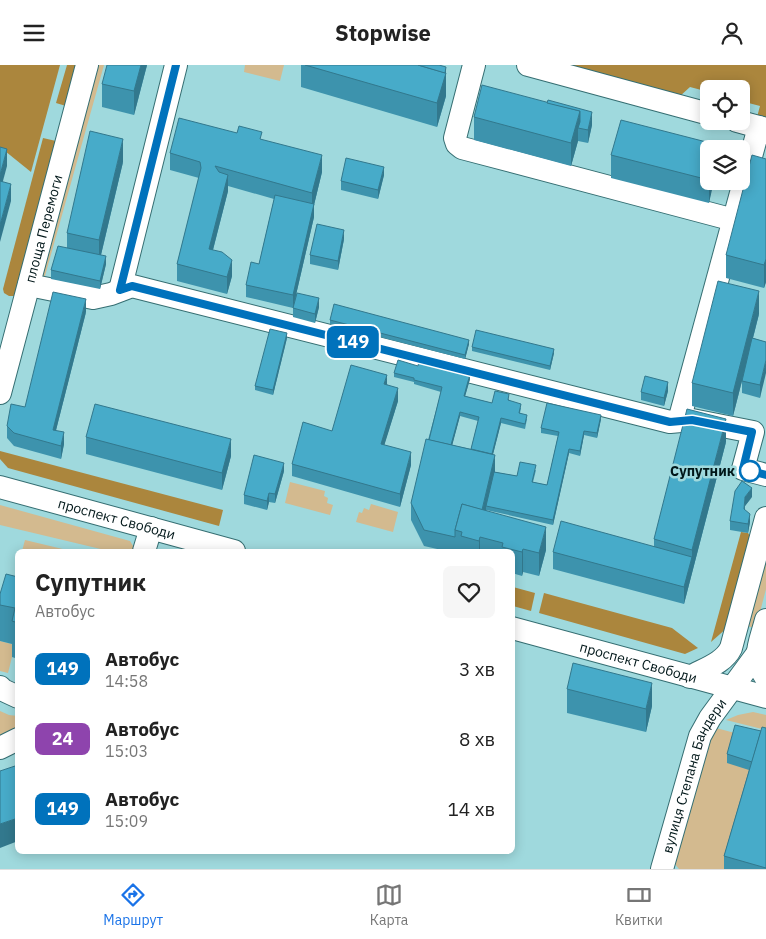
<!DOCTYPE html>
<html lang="uk">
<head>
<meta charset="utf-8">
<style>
  :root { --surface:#fff; --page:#f6f6f6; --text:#222; --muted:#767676; --line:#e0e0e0; --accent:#1a73e8 }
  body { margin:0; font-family:"IBM Plex Sans",sans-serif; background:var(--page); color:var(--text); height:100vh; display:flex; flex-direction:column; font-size:19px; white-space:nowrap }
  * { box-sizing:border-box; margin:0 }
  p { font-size:16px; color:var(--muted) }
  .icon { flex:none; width:28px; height:28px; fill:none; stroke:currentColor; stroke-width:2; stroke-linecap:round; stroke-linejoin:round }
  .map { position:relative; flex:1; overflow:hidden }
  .drawer { position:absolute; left:15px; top:484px; width:500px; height:305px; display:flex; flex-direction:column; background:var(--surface); border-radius:8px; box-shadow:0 2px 12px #0003 }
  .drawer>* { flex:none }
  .badge { padding:0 10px; border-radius:8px; font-size:18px; line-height:32px }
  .tools { position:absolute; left:700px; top:15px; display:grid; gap:10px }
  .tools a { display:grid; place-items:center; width:50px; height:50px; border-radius:8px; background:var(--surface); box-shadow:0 2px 12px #0003; font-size:25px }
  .map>.badge { position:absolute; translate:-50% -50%; box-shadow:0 0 0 2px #fff }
  .round { display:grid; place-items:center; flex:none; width:52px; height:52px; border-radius:8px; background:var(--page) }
  .overview { display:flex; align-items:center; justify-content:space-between; height:85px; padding:0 20px }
  h1 { font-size:24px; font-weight:800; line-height:38px }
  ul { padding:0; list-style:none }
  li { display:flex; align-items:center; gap:15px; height:70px; padding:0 20px }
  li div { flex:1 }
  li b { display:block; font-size:19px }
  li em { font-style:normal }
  li .badge { min-width:55px; font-weight:700; text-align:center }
  header { display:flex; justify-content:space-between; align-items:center; height:65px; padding:0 20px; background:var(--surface); font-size:22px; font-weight:800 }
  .tabs { display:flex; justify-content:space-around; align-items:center; height:70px; border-top:1px solid var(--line); background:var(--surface); font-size:14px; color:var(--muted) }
  .tabs a { display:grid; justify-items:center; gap:2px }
  .tabs .on { color:var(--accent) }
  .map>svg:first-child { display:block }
</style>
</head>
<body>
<header><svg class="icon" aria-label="menu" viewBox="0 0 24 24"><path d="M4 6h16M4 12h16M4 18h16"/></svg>Stopwise<svg class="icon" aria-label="person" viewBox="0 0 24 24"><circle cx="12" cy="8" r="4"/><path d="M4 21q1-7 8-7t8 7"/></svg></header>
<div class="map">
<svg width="766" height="804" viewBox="0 0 766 804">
  <rect width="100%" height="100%" fill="#9fd9dd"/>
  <g fill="#d3ba8f">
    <polygon points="98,0 104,0 43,218 40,217"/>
    <polygon points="245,0 284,0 280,16 244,7"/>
    <polygon points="290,417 325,426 324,431 328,433 327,438 333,440 330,450 285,438"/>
    <polygon points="371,439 398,447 393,467 356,457 359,447 362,448 364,443 369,445"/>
    <polygon points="0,440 130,476 136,486 109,486 0,460"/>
    <polygon points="25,475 71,486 22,486"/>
    <polygon points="766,485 766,524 756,563 746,561"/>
    <polygon points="0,576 15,580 8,608 0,606"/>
    <polygon points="0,646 9,650 18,651 17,669 0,679"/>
    <polygon points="753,647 766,650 766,665 726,655 738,650"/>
    <polygon points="716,663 735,668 753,706 725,804 679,804 671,794 708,673"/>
  </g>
  <g fill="#ab863d">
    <polygon points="0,0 60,0 31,107 0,82"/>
    <polygon points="67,0 77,0 66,41 56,38"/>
    <polygon points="559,0 766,0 766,55 757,52 760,41 741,36 741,24 709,24 709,27 690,22 679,32"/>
    <polygon points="43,73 56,76 15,231 9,231 4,228 3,224"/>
    <polygon points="0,386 223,445 219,461 8,403 0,394"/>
    <polygon points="741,467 748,468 751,473 728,562 711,577"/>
    <polygon points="513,522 535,528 531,546 513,541"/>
    <polygon points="544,528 672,563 698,583 685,589 539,548"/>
  </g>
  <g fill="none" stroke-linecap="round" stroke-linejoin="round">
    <g stroke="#356e72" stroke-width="24">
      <g id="minor">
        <polyline points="474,0 455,73 457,79 462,83 734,155"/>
        <polyline points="528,0 709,49"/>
        <polyline points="737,56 766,64"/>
        <polyline points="29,220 93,233 111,229 132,221 670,357 692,355 753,367 743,404 766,410"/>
        <polyline points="120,225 176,0"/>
        <path id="s1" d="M0,328L87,0"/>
        <polyline points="679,356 759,62"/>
        <path id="s2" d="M0,422L234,486"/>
        <polyline points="144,486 151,463"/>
        <path d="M766,555C760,579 751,591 766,613"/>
        <path id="s3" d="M512,563L766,632"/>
        <path d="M690,612C704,604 724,598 731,583L766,453"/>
        <polyline points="0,622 3,625 18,632"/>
        <polyline points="0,683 18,674"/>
        <path id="s4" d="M662,804L700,671L710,653L757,589"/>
      </g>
    </g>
    <use href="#minor" stroke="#fff" stroke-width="22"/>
  </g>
  <g fill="#3d93ad" fill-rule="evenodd">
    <polygon points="147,0 134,50 102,42 102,19"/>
    <polygon points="301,0 439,0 446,15 446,31 437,62 301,22"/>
    <polygon points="474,52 592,60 588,78 578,76 571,101 474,75"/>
    <polygon points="262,75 322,107 314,140 314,152 296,230 319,242 315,258 293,252 293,243 246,232 246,220 259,199 274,134 228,121 228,126 213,185 232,211 227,229 177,216 177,199 199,113 170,105 170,88"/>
    <polygon points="718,84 709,138 611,113 611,90"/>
    <polygon points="766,94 766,217 764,223 726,213 726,190"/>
    <polygon points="123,97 101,190 106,199 100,224 51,214 51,205 67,183 67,168"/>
    <polygon points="384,110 378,134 341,125 341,116"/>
    <polygon points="344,174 338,205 310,199 310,190"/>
    <polygon points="86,247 56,365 64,379 61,394 14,381 7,373 7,361 25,342"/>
    <polygon points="759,249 753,273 766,277 760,333 742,328 742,316 733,351 692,341 692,318"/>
    <polygon points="330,255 469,279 465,294 330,259"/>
    <polygon points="287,273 273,330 255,325 255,321"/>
    <polygon points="472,282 554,288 550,305 472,286"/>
    <path d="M394,308L470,314L465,331L492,338L509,334V335L521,343L520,348L527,354L525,364L501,358L493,389L495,407L517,411L536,405L533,417L547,420L558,371L541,368V363L601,354L597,373L584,370L580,391L569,388L553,460L486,445L546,485L539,511L523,507L522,511L512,508V486H446L424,481L411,455V438L441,327L414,319V317L394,312ZM460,351L478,356L471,384L452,380Z"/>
    <polygon points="387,319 398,336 384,380 411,400 400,442 292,411 292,399"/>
    <polygon points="668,326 664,341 641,335 641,327"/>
    <polygon points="86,372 231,391 222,425 86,389"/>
    <polygon points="726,377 684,539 553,504 553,487 654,481 654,474"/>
    <polygon points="284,406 275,438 269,437 267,445 244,439 244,430"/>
    <polygon points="752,432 745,441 745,445 750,457 748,468 730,465 730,456"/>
    <polygon points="18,512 18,594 12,592 12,579 0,576 0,529"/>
    <polygon points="567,624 652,641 646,667 567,648"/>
    <polygon points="766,663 766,804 724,804 724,791 749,705 727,698 727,689 761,666"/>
    <polygon points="370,786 380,786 379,789"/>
  </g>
  <g fill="#32788d">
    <polygon points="141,0 147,0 134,50 134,26"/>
    <polygon points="446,2 446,31 437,62 437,38"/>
    <polygon points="580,46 580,63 578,63 578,76 571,101 571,78"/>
    <polygon points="592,47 592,60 588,78 588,65"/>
    <polygon points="123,74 123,97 99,198 99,175"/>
    <polygon points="7,84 7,101 0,127 0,110"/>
    <polygon points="322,90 322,107 314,140 314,152 293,243 293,230 312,144 312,128"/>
    <polygon points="384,102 384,110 378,134 378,125"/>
    <polygon points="228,110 228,126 209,200 209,184"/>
    <polygon points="709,115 709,116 714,116 709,138"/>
    <polygon points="11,119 11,136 0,177 0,160"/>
    <polygon points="344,165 344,174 338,205 338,196"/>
    <polygon points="106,191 106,199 100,224 100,216"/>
    <polygon points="766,194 766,217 764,223 764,200"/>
    <polygon points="232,195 232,211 227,229 227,212"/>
    <polygon points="759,226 759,249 733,351 733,328"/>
    <polygon points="319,233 319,242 315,258 315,249"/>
    <polygon points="86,234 86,247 53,377 53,365"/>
    <polygon points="287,268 287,273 273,330 273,325"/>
    <polygon points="469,275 469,279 465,294 465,290"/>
    <polygon points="554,284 554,288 550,305 550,301"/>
    <polygon points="766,295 766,308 760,333 760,320"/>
    <polygon points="470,309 470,314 464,335 464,331"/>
    <polygon points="387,310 387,323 384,319"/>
    <polygon points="668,317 668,326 664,341 664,333"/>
    <polygon points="398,323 398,336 381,391 381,379"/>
    <polygon points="460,347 460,351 448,396 448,391"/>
    <polygon points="601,350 601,354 597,373 597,368"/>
    <polygon points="501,353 501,358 489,405 489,401"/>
    <polygon points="726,354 726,377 684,539 684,522 692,492 692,485"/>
    <polygon points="584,366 584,370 580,391 580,386"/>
    <polygon points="64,367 64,379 61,394 61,381"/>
    <polygon points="231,374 231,391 222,425 222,408"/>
    <polygon points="569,384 569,388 553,460 553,455"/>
    <polygon points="411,387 411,400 400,442 400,429"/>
    <polygon points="495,390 495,406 487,441 486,441 486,445 481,468 481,451"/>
    <polygon points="284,398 284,406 275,438 275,429"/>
    <polygon points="752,423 752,432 745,441 744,453 745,432"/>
    <polygon points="269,428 269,437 267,445 267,436"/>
    <polygon points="750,449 750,457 748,468 748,459"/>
    <polygon points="546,462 546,485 539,511 539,488"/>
    <polygon points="480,472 480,486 479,486 479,476"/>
    <polygon points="523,484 523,507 522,511 522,487"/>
    <polygon points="652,618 652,641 646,667 646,644"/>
    <polygon points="18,753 18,776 0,783 0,759"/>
  </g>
  <g fill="#47abc9" stroke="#32788d">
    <polygon points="107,0 141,0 134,26 102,19"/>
    <polygon points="305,0 418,0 446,8 437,38"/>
    <polygon points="418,0 439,0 446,2 445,8"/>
    <polygon points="482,20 580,46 571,78 474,52"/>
    <polygon points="548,35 592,47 588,65 578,63 580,57 580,46 547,38"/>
    <polygon points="179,53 237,68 239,61 262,67 260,74 322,90 312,128 215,101 219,107 228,110 209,184 222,187 232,195 227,212 177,199 201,103 200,97 170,88"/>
    <polygon points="621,55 718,80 717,84 709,84 709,115 611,90"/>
    <polygon points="90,66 123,74 99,175 67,168"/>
    <polygon points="0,82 7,84 0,110"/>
    <polygon points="752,90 766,94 766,194 764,200 726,190"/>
    <polygon points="346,93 384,102 378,125 341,116"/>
    <polygon points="0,116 11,119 0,160"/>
    <polygon points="275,130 314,139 293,230 246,220 251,197 259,199"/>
    <polygon points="317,159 344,165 338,196 310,190"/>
    <polygon points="58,181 106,191 100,216 51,205"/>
    <polygon points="718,216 759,226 733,328 692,318"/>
    <polygon points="53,227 86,234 53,365 64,367 61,381 14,368 7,361 11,339 25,342"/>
    <polygon points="297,228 319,233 315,249 293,243"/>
    <polygon points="334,239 469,275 465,290 330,255"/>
    <polygon points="270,264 287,268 273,325 255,321"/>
    <polygon points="476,265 554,284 550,301 472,282"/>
    <polygon points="752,273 766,277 766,295 760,320 742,316"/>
    <polygon points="398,295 418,301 419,296 470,309 464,331 492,338 495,326 509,329 508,335 521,339 519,348 527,350 525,359 501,353 492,389 471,384 479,352 460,347 451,380 429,375 442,322 414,315 414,313 394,308"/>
    <polygon points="351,300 387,310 384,319 398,323 381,379 411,387 400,429 292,399 303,357 332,366"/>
    <polygon points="645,311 668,317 664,333 641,327"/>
    <polygon points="547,338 601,350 597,368 584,366 580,386 569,384 553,455 486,441 494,407 517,411 520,397 536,400 532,417 547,420 559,367 541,363"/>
    <polygon points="95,339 231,374 222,408 86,372"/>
    <polygon points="687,344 726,354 692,485 654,474"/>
    <polygon points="426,374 495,390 482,445 462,439 455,465 455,472 424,465 411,438"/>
    <polygon points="254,390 284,398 275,429 269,428 267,436 244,430"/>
    <polygon points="742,416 752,423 745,432 744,444 750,449 748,459 730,456 735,426"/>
    <polygon points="462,439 546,462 539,488 523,484 522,487 502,482 503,478 480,472 479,476 461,471 462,467 455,465"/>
    <polygon points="561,456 692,492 684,522 553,487"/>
    <polygon points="6,509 18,512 18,558 12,556 15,543 0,540 0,529"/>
    <polygon points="573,598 652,618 646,644 567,624"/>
    <polygon points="735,660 761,666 752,697 727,689"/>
    <polygon points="762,662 766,663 766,803 724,791"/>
    <polygon points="18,700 18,753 0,759 0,706"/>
  </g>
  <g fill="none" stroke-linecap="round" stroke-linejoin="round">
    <g stroke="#fff" stroke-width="11">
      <polyline id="line" points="176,0 120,225 132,221 670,357 692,355 752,367 743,404 766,410"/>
    </g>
    <use href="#line" stroke="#0072bc" stroke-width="8"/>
  </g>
  <circle fill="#fff" stroke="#0072bc" stroke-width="2.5" cx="750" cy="406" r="10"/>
  <g text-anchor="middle" stroke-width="5" stroke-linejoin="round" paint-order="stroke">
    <g font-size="14" fill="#011719" stroke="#9fd9dd">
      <text dy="5" stroke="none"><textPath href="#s1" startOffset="170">площа Перемоги</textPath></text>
      <text dy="5" stroke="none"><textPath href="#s2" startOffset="121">проспект Свободи</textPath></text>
      <text dy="5" stroke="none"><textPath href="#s3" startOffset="131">проспект Свободи</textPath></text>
      <text dy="5" stroke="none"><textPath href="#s4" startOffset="99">вулиця Степана Бандери</textPath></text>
    </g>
    <g font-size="14" font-weight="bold" fill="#011719" stroke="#9fd9dd" text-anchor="end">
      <text x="735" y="411">Супутник</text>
    </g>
  </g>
</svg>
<div class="tools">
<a><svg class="icon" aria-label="locate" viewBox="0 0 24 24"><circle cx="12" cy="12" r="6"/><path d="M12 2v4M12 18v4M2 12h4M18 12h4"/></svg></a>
<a><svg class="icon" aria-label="layers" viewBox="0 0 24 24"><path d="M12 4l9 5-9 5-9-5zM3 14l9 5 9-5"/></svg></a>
</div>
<b class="badge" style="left:353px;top:277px;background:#0072bc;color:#fff">149</b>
<section class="drawer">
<div class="overview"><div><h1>Супутник</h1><p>Автобус</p></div><a class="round"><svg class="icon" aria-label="heart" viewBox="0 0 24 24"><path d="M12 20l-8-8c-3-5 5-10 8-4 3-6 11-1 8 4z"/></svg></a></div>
<ul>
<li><span class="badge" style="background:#0072bc;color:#fff">149</span><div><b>Автобус</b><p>14:58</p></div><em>3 хв</em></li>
<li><span class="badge" style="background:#8e44ad;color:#fff">24</span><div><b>Автобус</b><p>15:03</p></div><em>8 хв</em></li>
<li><span class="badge" style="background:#0072bc;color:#fff">149</span><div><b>Автобус</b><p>15:09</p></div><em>14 хв</em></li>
</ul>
</section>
</div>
<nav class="tabs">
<a class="on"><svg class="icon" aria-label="directions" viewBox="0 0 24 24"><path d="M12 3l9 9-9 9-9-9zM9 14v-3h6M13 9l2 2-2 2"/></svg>Маршрут</a>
<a><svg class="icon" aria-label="map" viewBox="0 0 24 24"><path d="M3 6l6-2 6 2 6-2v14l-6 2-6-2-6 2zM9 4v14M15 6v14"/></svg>Карта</a>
<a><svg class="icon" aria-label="tickets" viewBox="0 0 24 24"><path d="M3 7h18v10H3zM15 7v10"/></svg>Квитки</a>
</nav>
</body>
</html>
